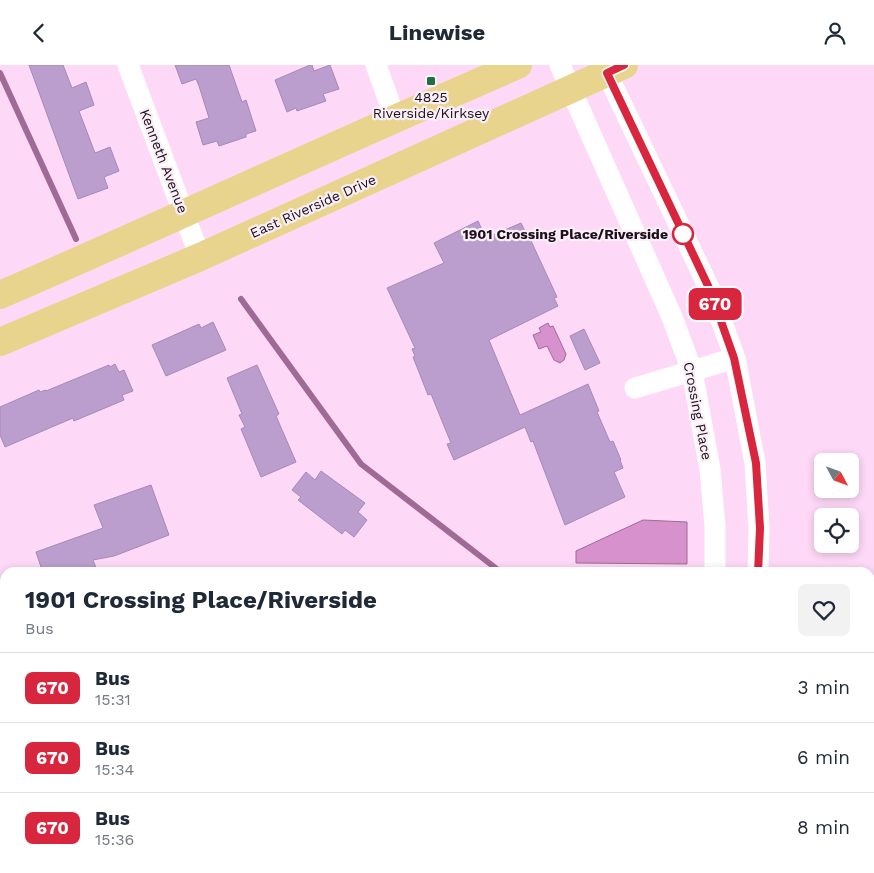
<!DOCTYPE html>
<html lang="en">
<head>
<meta charset="utf-8">
<style>
  :root { --surface:#fff; --page:#f2f2f3; --text:#1f2937; --muted:#747a83; --line:#e0e1e3 }
  body { margin:0; font-family:"Work Sans",sans-serif; background:var(--page); color:var(--text); height:100vh; display:flex; flex-direction:column; font-size:19px; white-space:nowrap }
  * { box-sizing:border-box; margin:0 }
  p { font-size:16px; color:var(--muted) }
  .icon { flex:none; width:28px; height:28px; fill:none; stroke:currentColor; stroke-width:2; stroke-linecap:round; stroke-linejoin:round }
  .map { position:relative; flex:1; overflow:hidden }
  .side { position:absolute; left:0px; top:502px; width:875px; height:306px; display:flex; flex-direction:column; background:var(--surface); border-radius:15px 15px 0 0; box-shadow:0 2px 8px #0003 }
  .side>* { flex:none }
  .badge { padding:0 10px; border-radius:8px; font-size:18px; line-height:32px }
  .needle { width:32px; rotate:131deg }
  .fabs { position:absolute; left:814px; top:388px; display:grid; gap:10px }
  .fabs a { display:grid; place-items:center; width:45px; height:45px; border-radius:8px; background:var(--surface); box-shadow:0 2px 8px #0003; font-size:25px }
  .map>.badge { position:absolute; translate:-50% -50%; box-shadow:0 0 0 2px #fff }
  .round { display:grid; place-items:center; flex:none; width:52px; height:52px; border-radius:8px; background:var(--page) }
  .headline { display:flex; align-items:center; justify-content:space-between; height:85px; padding:0 25px }
  h1 { font-size:24px; font-weight:700; line-height:38px }
  ul { padding:0; list-style:none }
  li { display:flex; align-items:center; gap:15px; height:70px; padding:0 25px; border-top:1px solid var(--line) }
  li div { flex:1 }
  li b { display:block; font-size:19px }
  li em { font-style:normal }
  li .badge { min-width:55px; font-weight:700; text-align:center }
  header { display:flex; justify-content:space-between; align-items:center; height:65px; padding:0 25px; background:var(--surface); font-size:22px; font-weight:700 }
  .map>svg:first-child { display:block }
</style>
</head>
<body>
<header><svg class="icon" aria-label="back" viewBox="0 0 24 24"><path d="M15 5l-7 7 7 7"/></svg>Linewise<svg class="icon" aria-label="person" viewBox="0 0 24 24"><circle cx="12" cy="8" r="4"/><path d="M4 21q1-7 8-7t8 7"/></svg></header>
<div class="map">
<svg width="874" height="808" viewBox="0 0 874 808">
  <rect width="100%" height="100%" fill="#fed8f7"/>
  <polygon fill="#f6b5a7" points="5,750 5,804 103,804 105,808 0,808 0,760"/>
  <g fill="#d791cc" stroke="#a06a97">
    <polygon points="548,258 550,262 553,261 566,289 564,295 560,298 554,295 547,281 539,284 533,270 541,267 539,263"/>
    <polygon points="643,455 687,457 687,499 576,498 576,486"/>
  </g>
  <g fill="none" stroke-linecap="round" stroke-linejoin="round">
    <g stroke="#a06a97" stroke-width="6">
      <polyline points="0,8 76,174"/>
      <polyline points="241,234 361,399 502,508"/>
      <polyline points="870,535 874,535"/>
    </g>
  </g>
  <g fill="#bb9ecd" stroke="#a589b6">
    <polygon points="29,0 63,0 72,23 86,17 94,40 79,46 95,88 110,82 119,106 104,112 108,123 78,134"/>
    <polygon points="175,0 229,0 242,37 246,35 256,66 246,69 246,72 219,81 217,76 203,80 196,57 209,53 199,21 196,14 182,19"/>
    <polygon points="310,0 312,0 314,6 330,0 339,24 323,29 326,36 297,46 296,43 287,47 275,15"/>
    <polygon points="478,156 486,173 521,158 525,166 526,165 557,232 554,233 558,241 489,275 520,350 588,319 599,346 597,347 610,377 613,376 621,395 620,395 623,403 614,407 625,432 565,460 533,376 531,377 525,362 454,395 447,379 451,378 431,329 428,330 413,292 415,291 412,284 415,283 387,223 444,198 434,178"/>
    <polygon points="213,257 226,285 166,311 152,280 199,259 201,263"/>
    <polygon points="584,264 600,298 585,305 570,271"/>
    <polygon points="115,299 119,307 124,305 133,326 122,330 124,335 74,356 73,353 5,382 0,370 0,342 39,325 40,327 46,325 46,326 109,300 110,302"/>
    <polygon points="257,300 279,349 276,351 296,397 261,412 241,364 245,362 239,350 242,349 227,313"/>
    <polygon points="321,406 365,438 358,447 367,455 354,472 345,465 342,469 298,435 301,432 292,425 306,407 315,415"/>
    <polygon points="151,420 169,470 114,491 93,495 98,508 43,508 36,487 103,463 94,440"/>
  </g>
  <g fill="none" stroke-linecap="round" stroke-linejoin="round">
    <g stroke="#fff" stroke-width="21">
      <polyline points="128,0 200,192"/>
      <polyline points="376,0 395,53"/>
      <polyline points="560,0 672,252 692,306 710,404 715,461 715,508"/>
      <polyline points="603,0 710,225 735,293 755,398 759,463 758,508"/>
      <polyline points="635,323 735,293"/>
      <polyline points="734,804 735,808"/>
      <polyline points="777,804 778,808"/>
    </g>
    <g stroke="#e9d48e" stroke-width="28">
      <path d="M0,230C173,155 344,75 518,0"/>
      <polyline points="0,277 200,192 624,0"/>
    </g>
  </g>
  <g fill="none" stroke-linecap="round" stroke-linejoin="round">
    <g stroke="#fff" stroke-width="11">
      <polyline id="line" points="624,0 607,8 710,225 734,293 756,398 760,463 758,508"/>
    </g>
    <use href="#line" stroke="#d7263d" stroke-width="8"/>
  </g>
  <rect fill="#216f3f" stroke="#f9eff7" stroke-width="2" x="426" y="11" width="10" height="10" rx="2.5"/>
  <circle fill="#fff" stroke="#d7263d" stroke-width="2.5" cx="683" cy="169" r="10"/>
  <g text-anchor="middle" stroke-width="4.5" stroke-linejoin="round" paint-order="stroke">
    <g font-size="14" fill="#1e0e1b" stroke="#f9eff7">
      <text x="431" y="37">4825<tspan x="431" dy="16">Riverside/Kirksey</tspan></text>
    </g>
    <g font-size="14" fill="#1e0e1b" stroke="#f9eff7">
      <text transform="translate(164 96) rotate(69)" y="5">Kenneth Avenue</text>
      <text transform="translate(313 141) rotate(-24)" y="5">East Riverside Drive</text>
      <text transform="translate(698 346) rotate(79)" y="5">Crossing Place</text>
    </g>
    <g font-size="14" font-weight="bold" fill="#1e0e1b" stroke="#f9eff7" text-anchor="end">
      <text x="668" y="174">1901 Crossing Place/Riverside</text>
    </g>
  </g>
</svg>
<div class="fabs">
<a><svg class="needle" viewBox="-14 -14 28 28"><path d="M0-13l5 13h-10z" fill="#e53935"/><path d="M0 13l5-13h-10z" fill="#747a83"/></svg></a>
<a><svg class="icon" aria-label="locate" viewBox="0 0 24 24"><circle cx="12" cy="12" r="6"/><path d="M12 2v4M12 18v4M2 12h4M18 12h4"/></svg></a>
</div>
<b class="badge" style="left:715px;top:239px;background:#d7263d;color:#fff">670</b>
<section class="side">
<div class="headline"><div><h1>1901 Crossing Place/Riverside</h1><p>Bus</p></div><a class="round"><svg class="icon" aria-label="heart" viewBox="0 0 24 24"><path d="M12 20l-8-8c-3-5 5-10 8-4 3-6 11-1 8 4z"/></svg></a></div>
<ul>
<li><span class="badge" style="background:#d7263d;color:#fff">670</span><div><b>Bus</b><p>15:31</p></div><em>3 min</em></li>
<li><span class="badge" style="background:#d7263d;color:#fff">670</span><div><b>Bus</b><p>15:34</p></div><em>6 min</em></li>
<li><span class="badge" style="background:#d7263d;color:#fff">670</span><div><b>Bus</b><p>15:36</p></div><em>8 min</em></li>
</ul>
</section>
</div>
</body>
</html>
